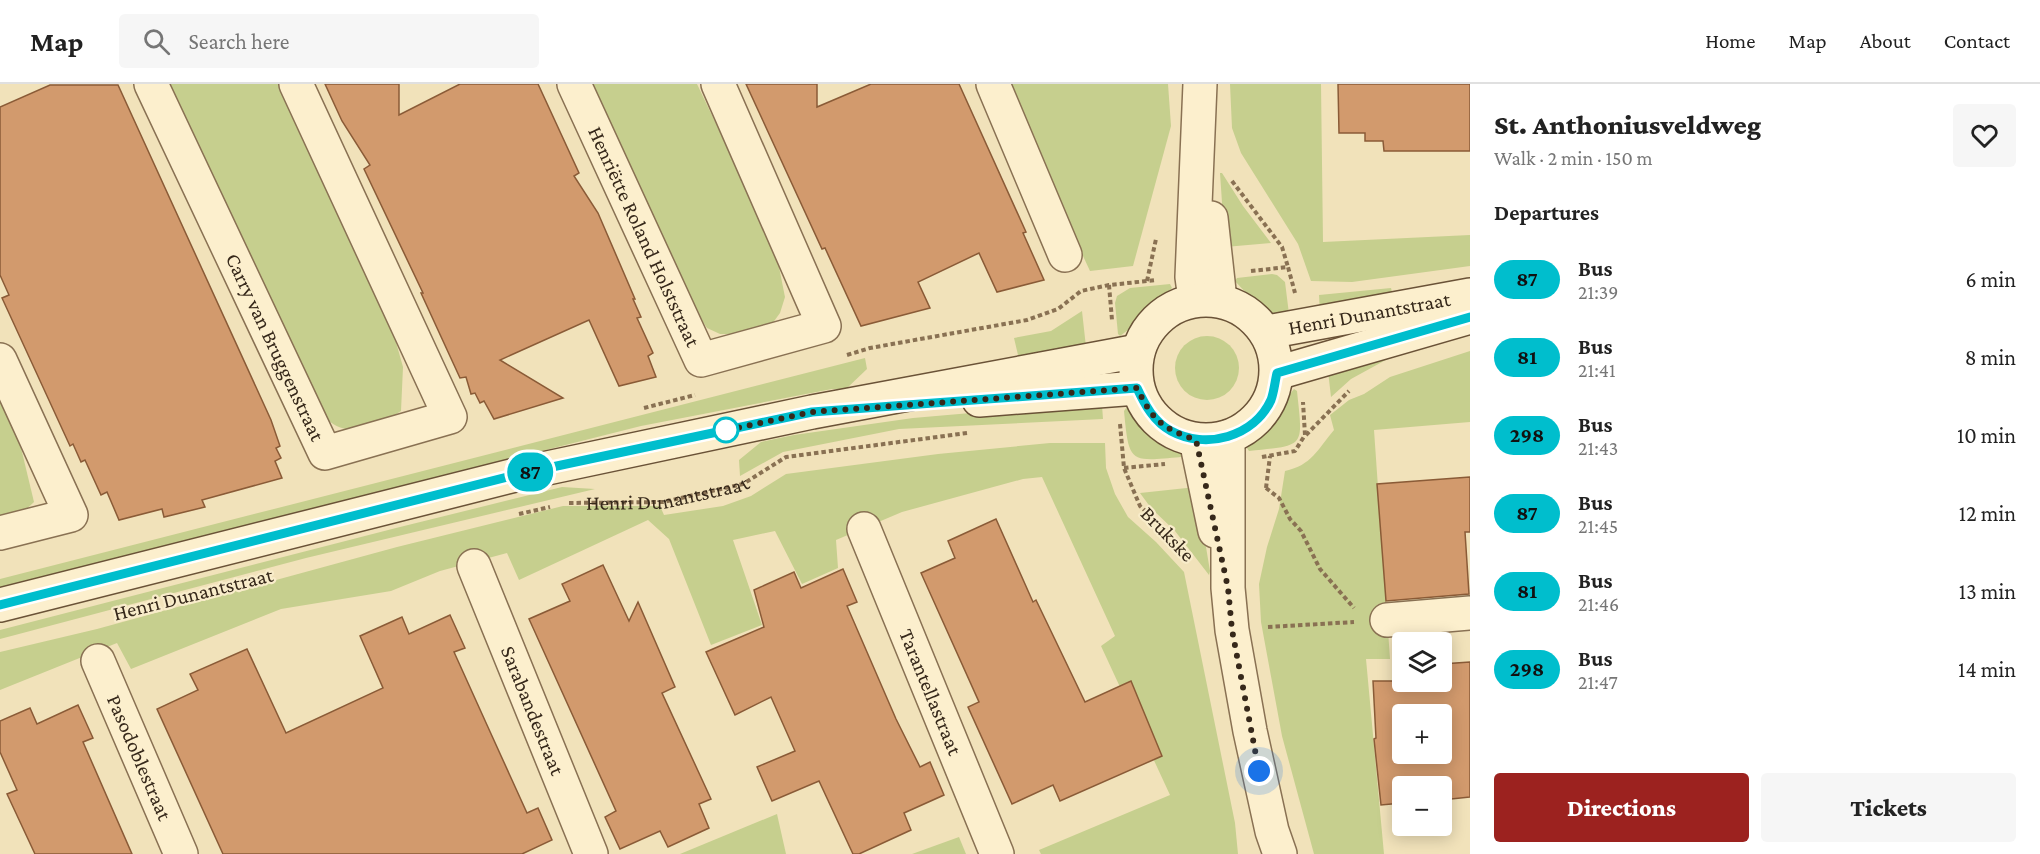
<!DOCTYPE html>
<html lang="en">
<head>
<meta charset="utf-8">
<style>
  :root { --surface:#fff; --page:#f6f6f6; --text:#222; --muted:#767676; --line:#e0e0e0; --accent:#9c221f }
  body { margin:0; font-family:"Crimson Pro",serif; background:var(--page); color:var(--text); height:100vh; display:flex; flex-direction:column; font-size:22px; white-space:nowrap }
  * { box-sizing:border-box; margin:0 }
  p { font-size:20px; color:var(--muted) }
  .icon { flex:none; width:33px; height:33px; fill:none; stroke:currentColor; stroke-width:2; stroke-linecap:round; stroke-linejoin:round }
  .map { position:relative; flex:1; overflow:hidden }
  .details { display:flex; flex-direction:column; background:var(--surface); width:570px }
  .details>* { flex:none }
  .badge { padding:0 12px; border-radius:20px; font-size:21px; line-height:39px }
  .controls { position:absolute; left:1392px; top:548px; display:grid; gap:12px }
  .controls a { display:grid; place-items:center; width:60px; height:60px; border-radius:6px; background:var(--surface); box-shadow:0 3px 15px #0003; font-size:30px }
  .you { position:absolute; width:30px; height:30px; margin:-15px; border:4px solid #fff; border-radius:50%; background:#1a73e8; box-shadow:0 0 0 9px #1a73e833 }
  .map>.badge { position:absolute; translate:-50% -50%; box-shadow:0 0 0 3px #fff }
  h2 { padding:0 24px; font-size:22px; line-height:54px }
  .round { display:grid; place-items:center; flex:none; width:63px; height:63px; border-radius:6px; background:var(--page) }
  .summary { display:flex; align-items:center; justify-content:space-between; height:102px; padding:0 24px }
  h1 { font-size:28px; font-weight:800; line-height:45px }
  .cta { display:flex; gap:12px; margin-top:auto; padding:12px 24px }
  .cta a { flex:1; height:69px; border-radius:6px; background:var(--accent); color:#fff; font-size:24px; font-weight:800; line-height:69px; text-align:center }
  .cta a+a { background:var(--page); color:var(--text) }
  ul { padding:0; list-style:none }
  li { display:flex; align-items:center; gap:18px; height:78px; padding:0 24px }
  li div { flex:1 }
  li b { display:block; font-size:22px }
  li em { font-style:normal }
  li .badge { min-width:66px; font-weight:700; text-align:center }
  header { display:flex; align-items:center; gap:36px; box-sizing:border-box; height:84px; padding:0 30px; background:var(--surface); border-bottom:2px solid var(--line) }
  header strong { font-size:28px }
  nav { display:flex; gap:33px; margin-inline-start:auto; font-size:21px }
  .search { width:420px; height:54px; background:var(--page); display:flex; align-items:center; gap:15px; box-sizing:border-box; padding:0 21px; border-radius:6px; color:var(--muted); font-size:22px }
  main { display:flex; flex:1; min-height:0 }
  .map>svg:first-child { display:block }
</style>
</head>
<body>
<header>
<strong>Map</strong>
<div class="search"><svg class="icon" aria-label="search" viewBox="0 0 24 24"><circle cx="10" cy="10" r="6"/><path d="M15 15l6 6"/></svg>Search here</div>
<nav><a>Home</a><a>Map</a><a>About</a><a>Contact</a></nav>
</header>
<main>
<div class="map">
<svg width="1470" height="770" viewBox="0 0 1470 770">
  <rect width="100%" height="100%" fill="#f1e2ba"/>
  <g fill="#c6cf8e">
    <path d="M169,0H279L390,237L403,283L401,327C382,340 349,356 328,336C323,332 320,326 316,321Z"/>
    <polygon points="586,0 697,0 775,163 785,213 780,229 772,240 733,250 720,250 707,244 674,194"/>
    <polygon points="1003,0 1168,0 1171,42 1133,182 1090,187"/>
    <polygon points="1230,0 1321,0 1323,158 1470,151 1470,182 1352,198 1311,197 1298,160 1241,69 1232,44"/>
    <polygon points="1220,89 1222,89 1243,122 1271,159 1225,163"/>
    <path d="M1272,190L1277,191L1285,198L1289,230C1286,230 1282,231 1279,231C1265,229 1244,207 1235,197L1237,194Z"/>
    <polygon points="1170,200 1172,204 1136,240 1120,252 1118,250 1115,219 1117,212 1130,204"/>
    <polygon points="1391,204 1392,208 1387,212 1320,229 1319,211"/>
    <polygon points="1082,227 1086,263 1049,272 1018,271 1014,254 1051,247"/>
    <circle cx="1207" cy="284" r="32"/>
    <path d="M1470,267V338L1374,346L1390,575H1366L1384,770H1314L1282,652L1261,538L1259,500L1267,463L1279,425L1285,387C1312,381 1317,366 1334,346L1330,331L1349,316L1364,310L1390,293Z"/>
    <polygon points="1393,272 1351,295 1331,313 1328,287"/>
    <polygon points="865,274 867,285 846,305 832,305 641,342 0,504 0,495"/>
    <path d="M1294,305L1297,307C1303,364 1306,361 1249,367L1247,364L1274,334L1286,315Z"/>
    <polygon points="0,308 16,343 34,418 17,434 0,437"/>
    <polygon points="1102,321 1103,335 899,345 783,368 740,392 739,376 761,358 794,351 913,334 1017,325"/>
    <path d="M1126,324C1137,329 1142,338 1152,345C1162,354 1173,359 1182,369L1181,373C1129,378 1129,379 1124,327Z"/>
    <polygon points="1050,359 1105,359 1106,384 1115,410 1128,433 1156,458 1184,488 1235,739 1238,770 1041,770 1039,766 1170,711 1101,562 1115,552 1042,393 1023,395 902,428 836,456 838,484 802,500 775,447 733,456 762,541 711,561 669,455 648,436 519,496 507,469 440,487 391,507 281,525 131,585 117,559 0,606 0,568 97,545 397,463 563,422 660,422 664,431 723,422 751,412 786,390 938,370"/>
    <polygon points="562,403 595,405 306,474 0,555 0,546 396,444"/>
    <polygon points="1196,403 1210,487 1209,491 1175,447 1151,424 1140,409"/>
    <polygon points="777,730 786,770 680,770"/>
    <polygon points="959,753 966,770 912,770"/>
  </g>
  <g fill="#d29a6d" stroke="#8a5b37" stroke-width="1.5" fill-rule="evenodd">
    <polygon points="325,0 399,0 399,31 460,0 538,0 579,89 574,92 598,129 635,215 633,215 641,233 637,234 653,269 648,272 656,293 619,302 589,236 500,276 563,314 494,335 484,317 480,319 475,309 471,310 466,293 460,294 421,209 423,209 364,85 370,81 342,37"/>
    <polygon points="746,0 817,0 817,23 871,0 959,0 1026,148 1023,149 1044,196 997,208 979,169 918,198 930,224 861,242 825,164 822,165"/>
    <polygon points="1338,0 1470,0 1470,67 1384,67 1383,57 1365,57 1365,49 1339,49"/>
    <polygon points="50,1 118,1 271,336 280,362 276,364 281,374 275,377 282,394 202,416 205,423 164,433 162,425 119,436 107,408 101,411 85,376 81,378 73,360 70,362 2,214 9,211 0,191 0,23"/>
    <polygon points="1470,393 1470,448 1465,448 1469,510 1386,517 1377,400"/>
    <polygon points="996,435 1033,518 1036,516 1085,618 1131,597 1162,672 1060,717 1053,701 1012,720 968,623 979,618 921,489 955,474 948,457"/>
    <polygon points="603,481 629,537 638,518 675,603 662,609 711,715 699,720 709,744 668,763 660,747 620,765 605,733 616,727 529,535 570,517 562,500"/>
    <polygon points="843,485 857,518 847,522 896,635 920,683 930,678 944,711 904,729 911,746 859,770 853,770 819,697 772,717 757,683 795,667 771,613 735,631 706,568 764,543 754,506 794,488 801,504"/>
    <polygon points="450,531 465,564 454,568 487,641 527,729 538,724 552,756 522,770 223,770 157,625 198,606 190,590 247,565 286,649 383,604 360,552 402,533 409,550"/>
    <path d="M1470,578V713L1442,716V702H1402V719L1381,721L1374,655L1376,654L1373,597H1442V580ZM1402,630H1442V669H1402Z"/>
    <polygon points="78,621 93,654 83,658 132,770 35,770 7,710 17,706 0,668 0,637 30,624 37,640"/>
  </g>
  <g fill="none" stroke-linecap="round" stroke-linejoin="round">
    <g stroke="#897153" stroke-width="36">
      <g id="street">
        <path id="s2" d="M151,0L325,369L450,333L296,0"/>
        <path id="s3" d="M574,0L701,276L824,242L718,0"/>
        <polyline points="993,0 1065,171"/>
        <polyline points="1211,134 1220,216"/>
        <polyline points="1195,215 1192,193 1200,0"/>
        <polyline points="0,276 71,431 0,449"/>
        <polyline points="1228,353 1228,504 1232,546 1250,647 1272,747 1280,770"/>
        <polyline points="1196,356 1215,447"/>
        <path id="s4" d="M864,445L997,770"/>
        <path id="s5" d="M474,482L591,770"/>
        <polyline points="1387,536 1470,529"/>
        <path id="s6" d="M98,577L181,770"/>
      </g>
    </g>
    <g stroke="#6a5237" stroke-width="36">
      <g id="secondary">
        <circle cx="1206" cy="286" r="70"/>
        <path id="s7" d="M1267,248L1470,211"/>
        <polyline points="1277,289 1470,233"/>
        <polyline points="979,316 1137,304"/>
        <polyline points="0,521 519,390 812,328 1138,267"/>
      </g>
    </g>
    <g stroke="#897153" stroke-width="4" stroke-dasharray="4.5 3" stroke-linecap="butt">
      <polyline points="1232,97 1282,163 1288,183"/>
      <polyline points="1251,187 1288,183 1295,209"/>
      <polyline points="1147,197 1156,155"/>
      <polyline points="1109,201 1112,236"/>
      <polyline points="847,271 870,264 1027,236 1058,225 1081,207 1109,201 1157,196"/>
      <polyline points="644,324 695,311"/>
      <polyline points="1120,340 1124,384 1140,422 1181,461"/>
      <polyline points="1306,351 1349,307"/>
      <polyline points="1262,373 1295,367 1305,351 1303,318"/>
      <polyline points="1124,384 1165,380"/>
      <polyline points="1266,404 1270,372"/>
      <polyline points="1266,404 1279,414 1290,435 1301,447 1320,485 1354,524"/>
      <path id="s1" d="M569,419L663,418L743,400L786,373L967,349"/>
      <polyline points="519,430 550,423"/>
      <polyline points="1268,543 1354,538"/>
    </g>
    <use href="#street" stroke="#fcefcd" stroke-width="33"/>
    <use href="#secondary" stroke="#fcefcd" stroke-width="33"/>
  </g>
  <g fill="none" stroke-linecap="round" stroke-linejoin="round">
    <g stroke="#fff" stroke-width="14">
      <path id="line" d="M0,521L519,390L812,328L1137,304C1145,321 1154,338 1171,347C1206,366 1254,353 1271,316C1274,308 1275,297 1277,289L1470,233"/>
    </g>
    <use href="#line" stroke="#00becd" stroke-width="9"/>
    <path stroke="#36281a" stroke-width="6" stroke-dasharray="0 10.8" d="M726,346L722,347L812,328L1137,304C1153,337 1162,344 1196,356L1228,504L1232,546L1259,687"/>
  </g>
  <circle fill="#fff" stroke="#00becd" stroke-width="3" cx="726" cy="346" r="12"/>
  <g text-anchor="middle" stroke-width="4.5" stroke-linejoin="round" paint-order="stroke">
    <g font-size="21" fill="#36281a" stroke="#f8ecca">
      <text dy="7" stroke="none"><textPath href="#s3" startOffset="168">Henriëtte Roland Holststraat</textPath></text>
      <text dy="7" stroke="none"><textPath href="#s7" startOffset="104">Henri Dunantstraat</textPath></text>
      <text dy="7" stroke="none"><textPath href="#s2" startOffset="291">Carry van Bruggenstraat</textPath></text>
      <text dy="7" stroke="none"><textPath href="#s1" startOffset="99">Henri Dunantstraat</textPath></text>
      <text transform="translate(1168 450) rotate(46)" y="7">Brukske</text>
      <text transform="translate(193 510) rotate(-14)" y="7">Henri Dunantstraat</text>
      <text dy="7" stroke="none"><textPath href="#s4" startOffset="176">Tarantellastraat</textPath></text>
      <text dy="7" stroke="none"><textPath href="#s5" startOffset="156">Sarabandestraat</textPath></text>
      <text dy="7" stroke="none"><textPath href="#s6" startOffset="105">Pasodoblestraat</textPath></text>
    </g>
  </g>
</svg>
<div class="controls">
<a><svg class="icon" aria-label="layers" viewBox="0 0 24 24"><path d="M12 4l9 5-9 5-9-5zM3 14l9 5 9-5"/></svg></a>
<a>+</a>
<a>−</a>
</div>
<div class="you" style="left:1259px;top:687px"></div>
<b class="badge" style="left:530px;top:388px;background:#00becd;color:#111">87</b>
</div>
<section class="details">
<div class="summary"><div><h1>St. Anthoniusveldweg</h1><p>Walk · 2 min · 150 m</p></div><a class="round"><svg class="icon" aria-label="heart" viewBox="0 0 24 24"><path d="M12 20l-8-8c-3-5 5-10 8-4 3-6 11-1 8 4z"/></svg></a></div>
<h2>Departures</h2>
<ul>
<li><span class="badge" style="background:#00becd;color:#111">87</span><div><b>Bus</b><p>21:39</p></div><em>6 min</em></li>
<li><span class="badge" style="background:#00becd;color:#111">81</span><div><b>Bus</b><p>21:41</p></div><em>8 min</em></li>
<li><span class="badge" style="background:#00becd;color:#111">298</span><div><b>Bus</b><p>21:43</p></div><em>10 min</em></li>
<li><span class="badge" style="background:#00becd;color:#111">87</span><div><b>Bus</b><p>21:45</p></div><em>12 min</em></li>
<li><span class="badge" style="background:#00becd;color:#111">81</span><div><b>Bus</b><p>21:46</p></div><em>13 min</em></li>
<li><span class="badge" style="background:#00becd;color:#111">298</span><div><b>Bus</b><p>21:47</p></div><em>14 min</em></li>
</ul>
<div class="cta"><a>Directions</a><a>Tickets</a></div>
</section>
</main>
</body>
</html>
